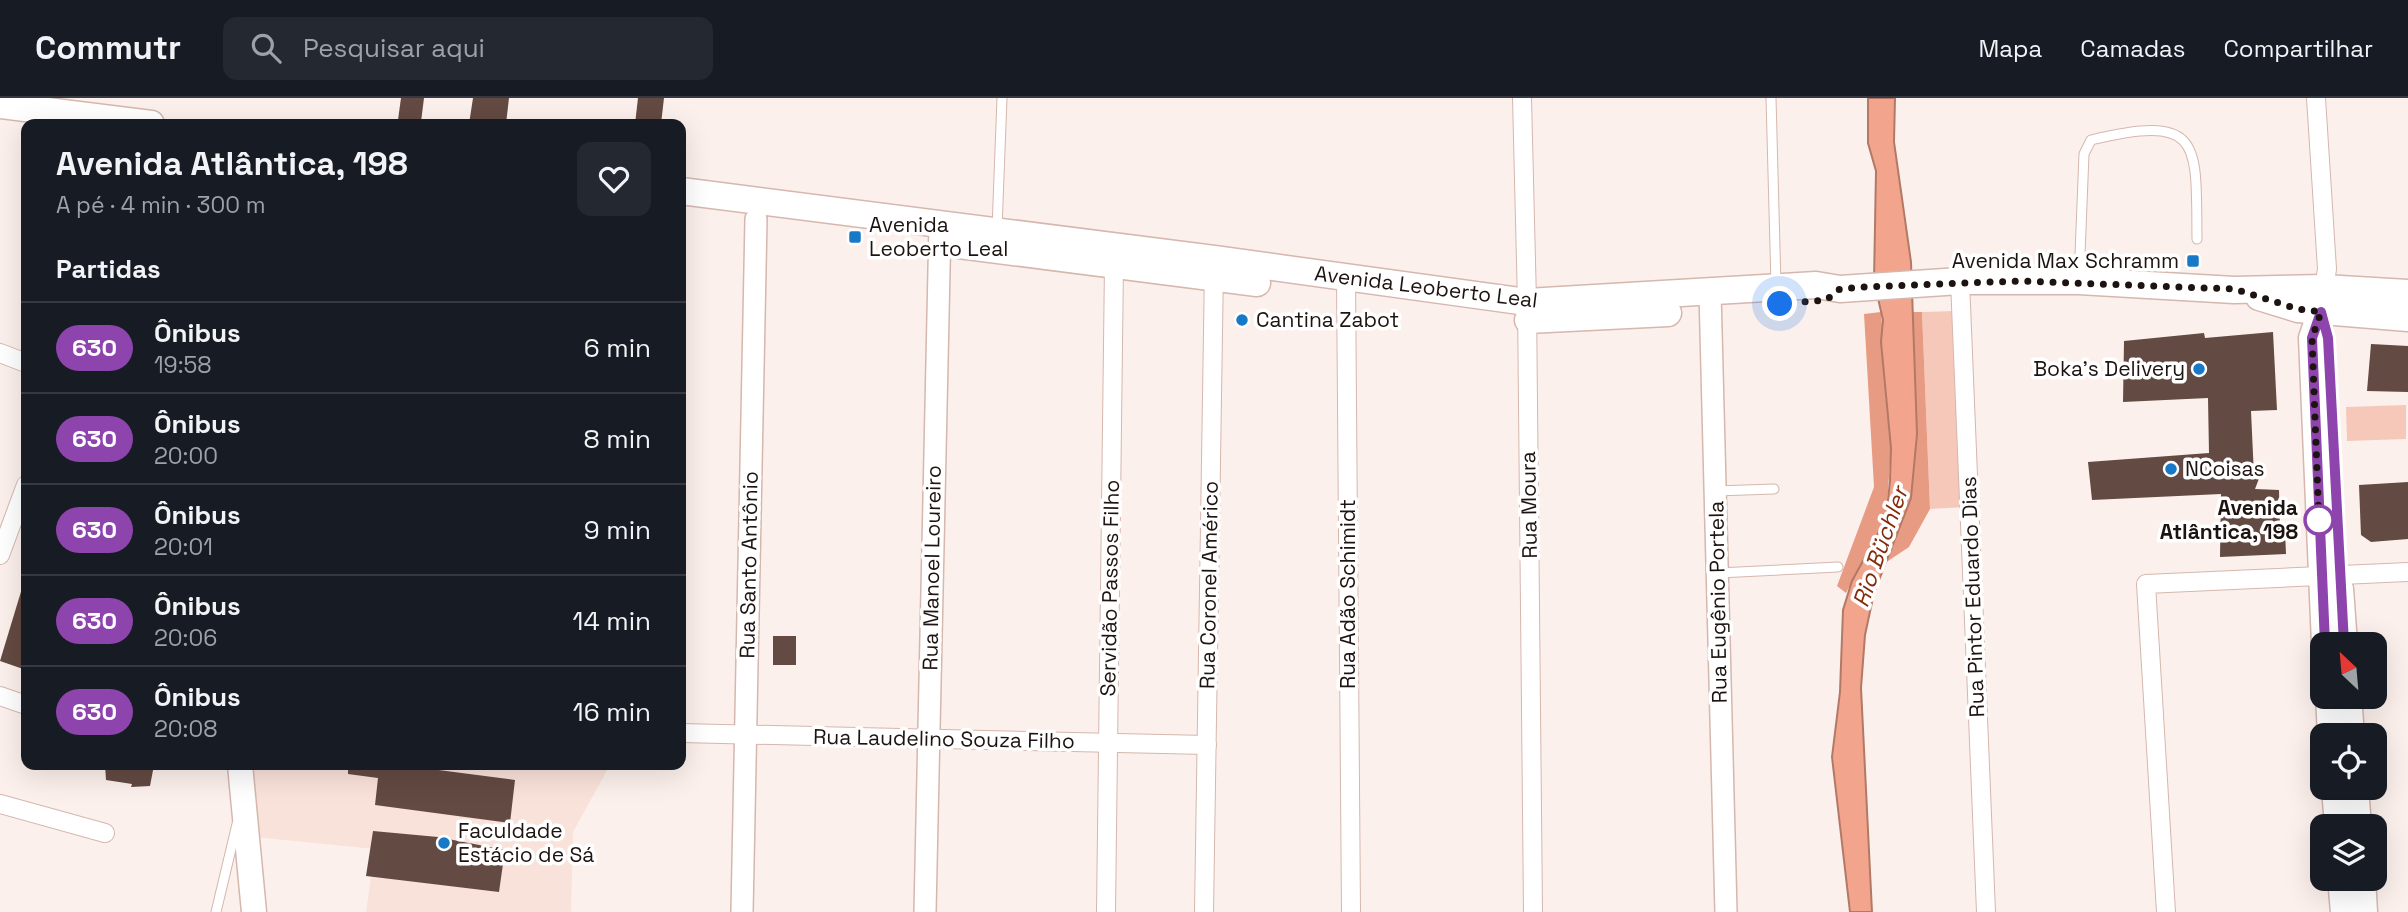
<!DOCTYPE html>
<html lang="pt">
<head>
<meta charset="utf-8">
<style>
  :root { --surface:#171b24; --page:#242831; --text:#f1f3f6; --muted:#9ea1a6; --line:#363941 }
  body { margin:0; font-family:"Space Grotesk",sans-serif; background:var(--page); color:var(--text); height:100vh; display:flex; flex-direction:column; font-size:26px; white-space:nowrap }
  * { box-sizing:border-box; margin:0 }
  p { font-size:23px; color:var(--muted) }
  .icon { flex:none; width:38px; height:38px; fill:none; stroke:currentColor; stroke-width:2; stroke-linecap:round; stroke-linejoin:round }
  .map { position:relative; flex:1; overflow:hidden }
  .details { position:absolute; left:21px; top:21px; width:665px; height:651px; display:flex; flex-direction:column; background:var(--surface); border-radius:14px; box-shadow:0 7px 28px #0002 }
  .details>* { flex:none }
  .badge { padding:0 14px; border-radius:23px; font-size:24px; line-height:46px }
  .needle { width:46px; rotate:334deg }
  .buttons { position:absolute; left:2310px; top:534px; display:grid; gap:14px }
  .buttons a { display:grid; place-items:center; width:77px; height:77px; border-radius:14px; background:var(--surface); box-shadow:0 7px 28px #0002; font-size:35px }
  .you { position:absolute; width:35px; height:35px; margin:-18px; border:5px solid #fff; border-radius:50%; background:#1a73e8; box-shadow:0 0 0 10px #1a73e833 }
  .map>.badge { position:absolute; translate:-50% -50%; box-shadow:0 0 0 4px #fff }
  h2 { padding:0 35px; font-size:26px; line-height:63px }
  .round { display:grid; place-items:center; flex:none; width:74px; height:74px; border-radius:14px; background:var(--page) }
  .overview { display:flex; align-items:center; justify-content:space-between; height:119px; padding:0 35px }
  h1 { font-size:33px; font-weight:700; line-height:52px }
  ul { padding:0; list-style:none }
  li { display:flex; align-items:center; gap:21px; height:91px; padding:0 35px; border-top:2px solid var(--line) }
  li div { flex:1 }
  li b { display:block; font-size:26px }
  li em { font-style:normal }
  li .badge { min-width:77px; font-weight:700; text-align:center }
  header { display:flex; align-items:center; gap:42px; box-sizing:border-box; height:98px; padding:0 35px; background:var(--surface); border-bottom:2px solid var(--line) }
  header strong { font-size:33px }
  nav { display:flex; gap:38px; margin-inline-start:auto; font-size:24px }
  .search { width:490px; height:63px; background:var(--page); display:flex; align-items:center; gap:18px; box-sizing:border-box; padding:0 24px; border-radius:14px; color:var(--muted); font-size:26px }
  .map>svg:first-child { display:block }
</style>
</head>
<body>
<header>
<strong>Commutr</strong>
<div class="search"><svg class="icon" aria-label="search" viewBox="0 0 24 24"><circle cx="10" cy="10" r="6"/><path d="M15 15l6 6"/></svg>Pesquisar aqui</div>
<nav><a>Mapa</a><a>Camadas</a><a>Compartilhar</a></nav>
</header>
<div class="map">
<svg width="2408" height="814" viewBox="0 0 2408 814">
  <rect width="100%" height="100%" fill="#fcf0ec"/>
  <polygon fill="#f9e2da" points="254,667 610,667 573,734 571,814 366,814 375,751 254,739"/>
  <g fill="#f6c8ba">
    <polygon points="1955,213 1965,409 1930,411 1922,214"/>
    <polygon points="2406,307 2406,341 2347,343 2346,309"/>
  </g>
  <g fill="#e89b83">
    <polygon points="1881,214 1891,350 1886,421 1846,495 1837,488 1874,389 1864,216"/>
    <polygon points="1911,214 1922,214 1930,411 1909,449 1885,465 1911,400 1917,336"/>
  </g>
  <polygon fill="#f2a58c" stroke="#b27967" stroke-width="2" points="1868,0 1895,0 1894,44 1911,164 1917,336 1911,400 1874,495 1865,537 1861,590 1872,814 1850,814 1832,659 1840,594 1843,512 1852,483 1886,421 1890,383 1891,350 1881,244 1883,222 1874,183 1876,73 1868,45"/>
  <g fill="#634a42">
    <polygon points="401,0 424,0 421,24 398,22"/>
    <polygon points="473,0 509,0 506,26 469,26"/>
    <polygon points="638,0 664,0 661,26 635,26"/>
    <polygon points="2273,234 2277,312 2251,313 2254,378 2260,378 2255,391 2279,392 2280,433 2285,433 2286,456 2220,459 2221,396 2092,402 2088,364 2209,355 2208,300 2123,304 2124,243 2204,235 2205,240"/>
    <polygon points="2371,246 2408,248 2408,294 2367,293"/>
    <polygon points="2408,384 2408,441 2371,444 2361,437 2359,387"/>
    <polygon points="23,487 26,487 26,572 0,563"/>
    <rect x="773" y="538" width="23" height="29"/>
    <polygon points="105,667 154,667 150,688 131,689 132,686 106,682"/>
    <polygon points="348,667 400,667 515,682 510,725 375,707 378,680 348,676"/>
    <polygon points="373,733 438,739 505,752 499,794 366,778"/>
  </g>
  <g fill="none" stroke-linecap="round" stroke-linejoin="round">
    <g stroke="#d5b7ae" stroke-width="11">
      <g id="service">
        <polyline points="1771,0 1776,187"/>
        <polyline points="997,131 1002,0"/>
        <path d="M2079,182L2084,56L2091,42C2203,15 2196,45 2197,141"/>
        <polyline points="1716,393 1774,391"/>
        <polyline points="1718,475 1838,469"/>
        <polyline points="216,814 237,726"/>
      </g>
    </g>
    <g stroke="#d5b7ae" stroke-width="20">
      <g id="minor">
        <polyline points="1522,0 1527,204 1533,814"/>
        <polyline points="2316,0 2327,171 2324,190"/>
        <polyline points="1346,179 1351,814"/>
        <polyline points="1960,183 1986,814"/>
        <polyline points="0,255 26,265"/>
        <polyline points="0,457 26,387"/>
        <polyline points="0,598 26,607"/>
        <polyline points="681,635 1207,647"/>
        <polyline points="0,706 105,735"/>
        <polyline points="1106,814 1114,166"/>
        <polyline points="1204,814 1214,170"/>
        <polyline points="2166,814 2146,486 2408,474"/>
      </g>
    </g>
    <g stroke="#d5b7ae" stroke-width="24">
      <g id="tertiary">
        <polyline points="1710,194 1726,814"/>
        <polyline points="742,814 756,121"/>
        <polyline points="925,814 940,126"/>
      </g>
    </g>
    <g stroke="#d5b7ae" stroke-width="27">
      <polyline id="secondary" points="240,667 254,814"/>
    </g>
    <g stroke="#d5b7ae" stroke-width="29">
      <g id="primary">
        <polyline points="0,7 151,26"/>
        <polyline points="681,93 1214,161 1527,204 1816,187 1840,191 1960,183 2079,183 2234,192 2324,190 2408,195"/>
        <polyline points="959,147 1257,185"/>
        <polyline points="2324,190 2321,214 2312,240 2325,546"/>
        <polyline points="2259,199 2298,211 2408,220"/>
        <polyline points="1528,222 1668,215"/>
        <polyline points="2340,491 2344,546"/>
        <polyline points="2329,598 2331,637"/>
        <polyline points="2348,598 2351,637"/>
        <polyline points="2335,690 2338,728"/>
        <polyline points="2355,690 2358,728"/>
        <polyline points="2341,780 2344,814"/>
        <polyline points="2362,780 2364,814"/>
      </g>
    </g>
    <use href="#service" stroke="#fff" stroke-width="9"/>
    <use href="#minor" stroke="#fff" stroke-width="18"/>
    <use href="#tertiary" stroke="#fff" stroke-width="21"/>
    <use href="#secondary" stroke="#fff" stroke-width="24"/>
    <use href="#primary" stroke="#fff" stroke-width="26"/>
  </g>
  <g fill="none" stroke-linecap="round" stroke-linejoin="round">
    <g stroke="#fff" stroke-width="16">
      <polyline id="line" points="2325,546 2312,240 2321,214 2328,240 2344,546"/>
    </g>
    <use href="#line" stroke="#8e44ad" stroke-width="10"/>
    <polyline stroke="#1d1310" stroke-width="7" stroke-dasharray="0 12.6" points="1780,206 1826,202 1840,191 1862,189 2019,183 2234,191 2298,211 2321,214 2312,240 2319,426 2319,422"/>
  </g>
  <g fill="#187ac6" stroke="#fff" stroke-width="2.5">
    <rect x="848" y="132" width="14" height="14" rx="3.5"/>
    <rect x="2186" y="156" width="14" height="14" rx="3.5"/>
    <circle cx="1242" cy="222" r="7"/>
    <circle cx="2199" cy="271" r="7"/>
    <circle cx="2171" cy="371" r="7"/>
    <circle cx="444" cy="745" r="7"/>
  </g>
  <circle fill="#fff" stroke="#8e44ad" stroke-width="3.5" cx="2319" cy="422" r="14"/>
  <g text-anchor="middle" stroke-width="7" stroke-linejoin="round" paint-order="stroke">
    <g font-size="21" fill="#1d1310" stroke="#fff" text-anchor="start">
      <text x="869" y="134">Avenida<tspan x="869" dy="24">Leoberto Leal</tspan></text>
      <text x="2179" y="170" text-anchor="end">Avenida Max Schramm</text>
      <text x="1256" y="229">Cantina Zabot</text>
      <text x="2185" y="278" text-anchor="end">Boka's Delivery</text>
      <text x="2185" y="378">NCoisas</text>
      <text x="458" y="740">Faculdade<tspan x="458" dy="24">Estácio de Sá</tspan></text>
    </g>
    <g font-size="21" fill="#1d1310" stroke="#fff">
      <text transform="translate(1426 189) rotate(7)" y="7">Avenida Leoberto Leal</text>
      <text transform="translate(1529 407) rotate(-91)" y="7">Rua Moura</text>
      <text transform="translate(749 467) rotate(-89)" y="7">Rua Santo Antônio</text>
      <text transform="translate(932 470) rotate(-89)" y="7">Rua Manoel Loureiro</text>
      <text transform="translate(1209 487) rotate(-89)" y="7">Rua Coronel Américo</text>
      <text transform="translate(1110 490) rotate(-89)" y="7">Servidão Passos Filho</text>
      <text transform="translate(1348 496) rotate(-90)" y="7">Rua Adão Schimidt</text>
      <text transform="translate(1973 499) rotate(-92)" y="7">Rua Pintor Eduardo Dias</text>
      <text transform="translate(1718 504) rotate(-91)" y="7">Rua Eugênio Portela</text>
      <text transform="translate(944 641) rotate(1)" y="7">Rua Laudelino Souza Filho</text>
    </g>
    <g font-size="21" font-weight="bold" fill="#1d1310" stroke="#fff" text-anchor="end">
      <text x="2298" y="417">Avenida<tspan x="2298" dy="24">Atlântica, 198</tspan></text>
    </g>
    <g font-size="23" font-style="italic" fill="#842b0a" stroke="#fff">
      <text transform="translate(1880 449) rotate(-71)" y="8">Rio Büchler</text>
    </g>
  </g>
</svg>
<div class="buttons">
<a><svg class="needle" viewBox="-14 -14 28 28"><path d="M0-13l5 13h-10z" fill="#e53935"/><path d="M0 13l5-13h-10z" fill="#9ea1a6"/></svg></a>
<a><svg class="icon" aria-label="locate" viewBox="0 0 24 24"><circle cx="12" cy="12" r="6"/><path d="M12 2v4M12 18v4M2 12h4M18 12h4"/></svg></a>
<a><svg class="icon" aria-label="layers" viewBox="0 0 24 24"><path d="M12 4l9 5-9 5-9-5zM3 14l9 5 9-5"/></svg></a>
</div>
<div class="you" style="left:1780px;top:206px"></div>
<section class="details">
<div class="overview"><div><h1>Avenida Atlântica, 198</h1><p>A pé · 4 min · 300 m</p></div><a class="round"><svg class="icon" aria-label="heart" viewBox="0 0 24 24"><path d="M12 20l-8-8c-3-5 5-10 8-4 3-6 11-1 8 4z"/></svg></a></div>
<h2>Partidas</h2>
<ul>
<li><span class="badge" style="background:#8e44ad;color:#fff">630</span><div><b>Ônibus</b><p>19:58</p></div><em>6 min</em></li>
<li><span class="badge" style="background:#8e44ad;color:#fff">630</span><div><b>Ônibus</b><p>20:00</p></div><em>8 min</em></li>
<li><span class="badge" style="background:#8e44ad;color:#fff">630</span><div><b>Ônibus</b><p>20:01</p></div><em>9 min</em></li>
<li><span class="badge" style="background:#8e44ad;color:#fff">630</span><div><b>Ônibus</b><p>20:06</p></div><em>14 min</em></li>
<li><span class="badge" style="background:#8e44ad;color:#fff">630</span><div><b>Ônibus</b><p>20:08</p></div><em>16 min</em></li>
</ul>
</section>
</div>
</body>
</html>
